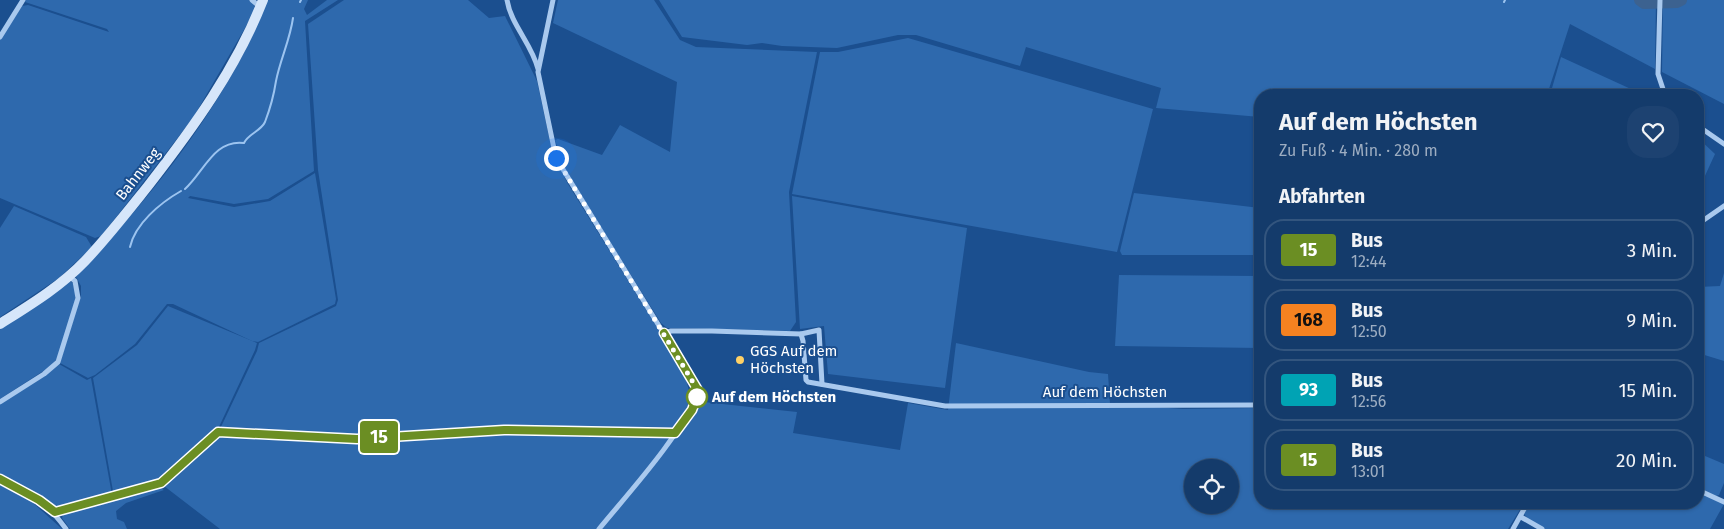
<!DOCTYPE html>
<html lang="de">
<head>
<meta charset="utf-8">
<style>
  :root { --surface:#143b6b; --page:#1d4271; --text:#f1f3f6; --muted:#9dadc1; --line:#33557e }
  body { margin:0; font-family:"Fira Sans",sans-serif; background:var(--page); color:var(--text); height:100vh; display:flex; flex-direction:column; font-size:19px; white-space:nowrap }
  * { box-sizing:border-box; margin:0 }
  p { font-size:16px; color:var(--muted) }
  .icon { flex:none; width:28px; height:28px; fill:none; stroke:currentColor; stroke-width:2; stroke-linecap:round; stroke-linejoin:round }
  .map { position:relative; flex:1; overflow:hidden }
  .sheet { position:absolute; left:1254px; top:89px; width:450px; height:420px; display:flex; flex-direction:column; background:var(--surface); border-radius:20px; box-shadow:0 1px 4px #0004,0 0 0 1px var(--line) }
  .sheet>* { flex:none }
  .badge { padding:0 10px; border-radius:4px; font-size:18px; line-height:32px }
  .buttons { position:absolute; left:1184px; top:459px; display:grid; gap:10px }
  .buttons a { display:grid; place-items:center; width:55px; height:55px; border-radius:50%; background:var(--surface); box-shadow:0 1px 4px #0004,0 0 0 1px var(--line); font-size:25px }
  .you { position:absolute; width:25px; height:25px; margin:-12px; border:4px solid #fff; border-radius:50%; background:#1a73e8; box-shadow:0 0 0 8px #1a73e833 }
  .map>.badge { position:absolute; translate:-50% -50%; box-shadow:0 0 0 2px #fff }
  h2 { padding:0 25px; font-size:19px; line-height:45px }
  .round { display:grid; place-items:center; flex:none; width:52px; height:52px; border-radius:20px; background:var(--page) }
  .head { display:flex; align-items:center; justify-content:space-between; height:85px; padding:0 25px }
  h1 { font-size:24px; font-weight:700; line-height:38px }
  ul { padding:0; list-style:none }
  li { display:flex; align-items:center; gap:15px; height:62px; margin:0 10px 8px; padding:0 15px; border:2px solid var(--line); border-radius:20px }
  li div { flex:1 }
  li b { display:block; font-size:19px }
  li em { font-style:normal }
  li .badge { min-width:55px; font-weight:700; text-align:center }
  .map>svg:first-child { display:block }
</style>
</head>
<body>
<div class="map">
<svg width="1724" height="529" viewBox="0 0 1724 529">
  <rect width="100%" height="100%" fill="#1b4f8f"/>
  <g fill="#2e69ad" fill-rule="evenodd">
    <polygon points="26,0 251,0 256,9 193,118 117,216 101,236 95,238 0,198 0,40 22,6 28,5 109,32 107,29 25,2"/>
    <path d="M267,0H308L304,9L307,15L327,0H338L305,21L314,171L268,199L234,204L190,196L188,198L234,207L270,201L315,173L336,299L335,304L258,342L252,341L173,304H167L135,344L95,375L88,378L60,363L81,295V286L75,275C138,213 196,140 239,62C250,43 258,21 267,0Z"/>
    <path d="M344,0H468L489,18L505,16L537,81L553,155L568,184L684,371L690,395L688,407L704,402L797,412L793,433L900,450L908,403L948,410L956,343L1089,372L1108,374L1110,404L1183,409L1260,408V502L1524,503L1508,529H220L164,486L168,480L219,435L429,439L220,429L257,351L259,343L336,306L338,300L318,170L308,24ZM1192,468H1230V505H1192Z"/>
    <polygon points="558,0 654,0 680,40 696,47 817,52 789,192 796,322 790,331 667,328 661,323 564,168 555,140 558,139 602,155 620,125 670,152 677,82 553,23"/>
    <polygon points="659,0 1656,0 1655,69 1570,24 1547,95 1260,95 1260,117 1156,108 1161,88 1026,47 1020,66 916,35 898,35 837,48 782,46 762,43 747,45 682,37"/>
    <polygon points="1663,0 1724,0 1724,104 1662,72"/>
    <polygon points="908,38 1153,109 1117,252 792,194 820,52 838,52"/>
    <polygon points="1561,57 1644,95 1550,95"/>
    <polygon points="1698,138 1715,154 1698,191"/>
    <polygon points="1134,193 1260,208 1260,255 1122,255 1120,251"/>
    <polygon points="792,196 967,228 945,388 828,374 824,326 800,329"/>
    <polygon points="14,206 86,237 92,247 59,278 0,317 0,228"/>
    <polygon points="1724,273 1724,361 1698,353 1698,287 1720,286"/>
    <polygon points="1119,275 1260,276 1260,348 1115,346"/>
    <polygon points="68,280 73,283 76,295 74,307 57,359 51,366 0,399 0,329"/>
    <polygon points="168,306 257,343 255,350 218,429 164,479 116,493 113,491 93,378 137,345"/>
    <polygon points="59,364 87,380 91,378 112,495 58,507 52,506 26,488 0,476 0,404 43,377"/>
    <polygon points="1698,453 1724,464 1724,483 1719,495 1716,496 1698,488"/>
    <polygon points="0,485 31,501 62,529 0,529"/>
    <polygon points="159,487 164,490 126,503 116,511 117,519 124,522 127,529 70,529 62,518 64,512"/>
    <polygon points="1698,492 1724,504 1710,529 1545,529 1528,519 1524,514 1529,503 1698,502"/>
  </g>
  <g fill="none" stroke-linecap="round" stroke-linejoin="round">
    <g stroke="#9cc4f0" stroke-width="2">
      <polyline points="300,2 301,0"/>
      <polyline points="1504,2 1505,0"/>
      <path d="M185,189C204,172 214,139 244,143C248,134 261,131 265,122C270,109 274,94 276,81C280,60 290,40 293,18"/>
      <path d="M130,247C135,224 160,203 181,191"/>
    </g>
    <polyline stroke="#3c6290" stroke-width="12" points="1640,0 1644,3 1677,2 1681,0"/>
    <g stroke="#a9c9ee" stroke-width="5">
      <polyline points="252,0 260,7"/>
      <path d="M507,0C511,25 532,44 538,69"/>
      <path d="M553,0L538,72L556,158L699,391C680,437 631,490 599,529"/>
      <polyline points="1660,0 1658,74 1665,95"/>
      <polyline points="0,37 23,0"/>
      <polyline points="1698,126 1724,144"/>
      <polyline points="1698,224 1724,206"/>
      <polyline points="664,333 671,331 712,331 801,334 819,330 822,384"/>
      <polyline points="801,334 803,341 806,380 808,382 945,406 1260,405"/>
      <polyline points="0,402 44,374 58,362 78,298 75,281 69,276"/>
      <path d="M0,479C28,492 48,503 66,529"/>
      <polyline points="1698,490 1724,502"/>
      <polyline points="55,513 161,483 218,432 357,439 504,430 675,433"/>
      <polyline points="1521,517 1542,529"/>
      <polyline points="1513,529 1528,502"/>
    </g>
    <path stroke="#d6e6fa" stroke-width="10" d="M0,324C30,305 60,287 85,261C107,238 128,211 148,186C193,128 236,69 263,0"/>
  </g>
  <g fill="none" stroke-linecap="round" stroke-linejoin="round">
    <g stroke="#fff" stroke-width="11">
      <polyline id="line" points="0,479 39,500 55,512 161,483 218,432 357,439 504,430 675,433 692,410 699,392 664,333"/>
    </g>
    <use href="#line" stroke="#6b8e23" stroke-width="8"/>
    <polyline stroke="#fff" stroke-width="5" stroke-dasharray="0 9" points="556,158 699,392 697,397"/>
  </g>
  <circle fill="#ffd166" stroke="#1b4f8f" stroke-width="2" cx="740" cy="360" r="5"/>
  <circle fill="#fff" stroke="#6b8e23" stroke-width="2.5" cx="697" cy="397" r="10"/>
  <g text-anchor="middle" stroke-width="4" stroke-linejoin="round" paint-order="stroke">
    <g font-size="15" fill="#fff" stroke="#1b4f8f">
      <text transform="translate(138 174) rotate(-52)" y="5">Bahnweg</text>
      <text x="1105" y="397">Auf dem Höchsten</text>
    </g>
    <g font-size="15" fill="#fff" stroke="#1b4f8f" text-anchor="start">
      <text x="750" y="356">GGS Auf dem<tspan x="750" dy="17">Höchsten</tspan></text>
    </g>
    <g font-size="15" font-weight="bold" fill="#fff" stroke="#1b4f8f" text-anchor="start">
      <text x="712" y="402">Auf dem Höchsten</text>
    </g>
  </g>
</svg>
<div class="buttons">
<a><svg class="icon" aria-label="locate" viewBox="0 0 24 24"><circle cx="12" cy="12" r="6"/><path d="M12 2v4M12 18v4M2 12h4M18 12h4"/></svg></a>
</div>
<div class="you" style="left:556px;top:158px"></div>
<b class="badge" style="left:379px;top:437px;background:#6b8e23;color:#fff">15</b>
<section class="sheet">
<div class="head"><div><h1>Auf dem Höchsten</h1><p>Zu Fuß · 4 Min. · 280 m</p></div><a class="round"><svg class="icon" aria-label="heart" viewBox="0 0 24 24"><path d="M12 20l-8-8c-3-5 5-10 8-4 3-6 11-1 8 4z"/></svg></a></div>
<h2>Abfahrten</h2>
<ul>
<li><span class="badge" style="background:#6b8e23;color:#fff">15</span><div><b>Bus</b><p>12:44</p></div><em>3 Min.</em></li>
<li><span class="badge" style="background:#f58220;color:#111">168</span><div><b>Bus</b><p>12:50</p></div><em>9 Min.</em></li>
<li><span class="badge" style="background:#00a3b4;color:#fff">93</span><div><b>Bus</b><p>12:56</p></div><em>15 Min.</em></li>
<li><span class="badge" style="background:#6b8e23;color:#fff">15</span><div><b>Bus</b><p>13:01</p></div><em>20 Min.</em></li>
</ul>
</section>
</div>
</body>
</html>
